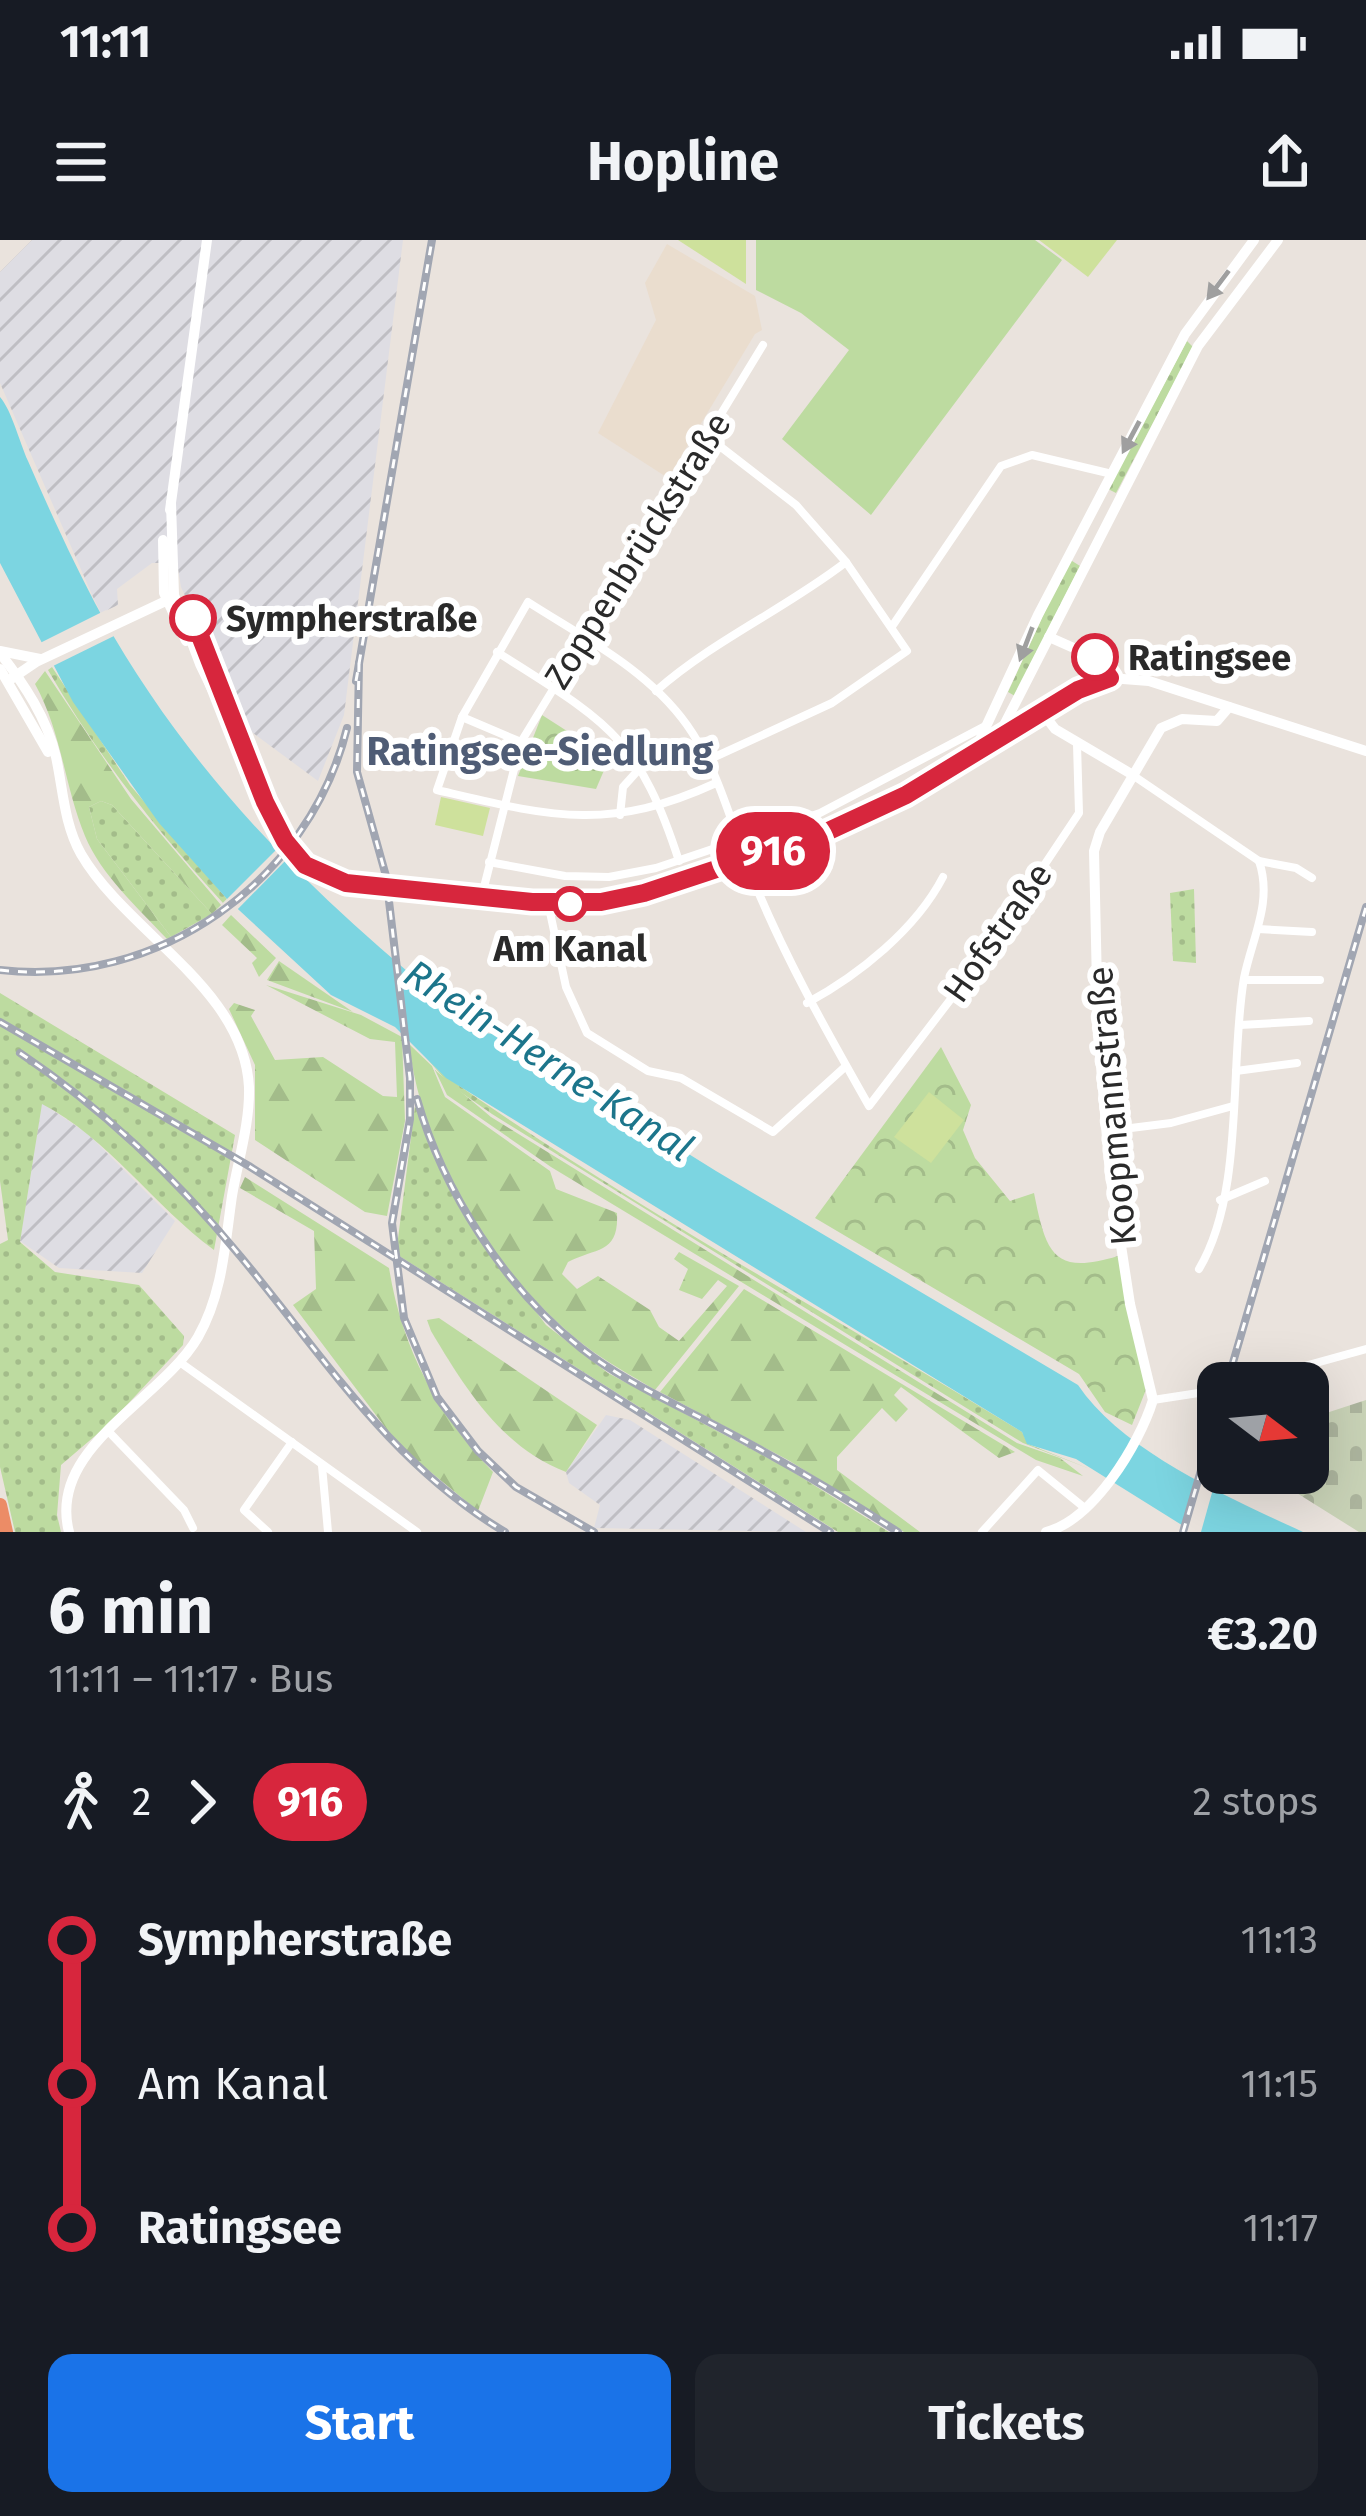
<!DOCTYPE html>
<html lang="en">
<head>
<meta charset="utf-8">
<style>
  :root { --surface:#171b24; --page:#20242c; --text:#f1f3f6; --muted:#9ea1a6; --accent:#1a73e8 }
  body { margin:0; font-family:"Fira Sans",sans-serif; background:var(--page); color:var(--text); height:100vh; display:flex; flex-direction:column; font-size:45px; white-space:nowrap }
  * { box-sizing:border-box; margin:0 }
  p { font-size:39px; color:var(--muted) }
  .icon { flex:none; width:66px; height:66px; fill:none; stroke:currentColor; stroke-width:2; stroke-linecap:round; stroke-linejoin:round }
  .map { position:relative; height:1292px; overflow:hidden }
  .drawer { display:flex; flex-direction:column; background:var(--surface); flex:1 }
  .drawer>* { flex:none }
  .badge { padding:0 24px; border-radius:39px; font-size:42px; line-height:78px }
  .needle { width:78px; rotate:106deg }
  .controls { position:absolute; left:1197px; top:1122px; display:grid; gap:24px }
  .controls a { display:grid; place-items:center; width:132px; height:132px; border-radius:24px; background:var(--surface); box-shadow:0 12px 48px #0002; font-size:60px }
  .map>.badge { position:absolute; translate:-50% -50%; box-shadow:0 0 0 6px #fff }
  .legs { display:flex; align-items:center; gap:18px; height:132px; padding:0 48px; font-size:39px }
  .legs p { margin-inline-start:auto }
  .head { display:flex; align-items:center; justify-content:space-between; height:204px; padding:0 48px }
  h1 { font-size:66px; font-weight:700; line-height:90px }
  .cta { display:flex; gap:24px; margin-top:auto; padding:24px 48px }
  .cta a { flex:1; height:138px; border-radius:24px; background:var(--accent); color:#fff; font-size:48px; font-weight:700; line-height:138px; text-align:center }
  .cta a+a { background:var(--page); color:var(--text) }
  ul { padding:0 48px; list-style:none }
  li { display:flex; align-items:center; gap:42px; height:144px; font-size:45px }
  li i { display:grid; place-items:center; width:18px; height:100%; margin:0 15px; background:currentColor }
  li i::after { content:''; width:30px; height:30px; margin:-15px; border:9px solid; border-radius:50%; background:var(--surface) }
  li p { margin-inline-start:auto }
  li:first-child i { background:linear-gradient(#0000 50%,currentColor 0) }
  li:last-child i { background:linear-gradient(currentColor 50%,#0000 0) }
  .status { display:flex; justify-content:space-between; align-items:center; height:84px; padding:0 60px; background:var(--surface); direction:ltr }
  .status svg { height:33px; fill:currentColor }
  header { display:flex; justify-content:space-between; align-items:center; height:156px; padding:0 48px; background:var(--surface); font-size:54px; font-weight:700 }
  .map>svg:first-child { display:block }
</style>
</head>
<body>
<div class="status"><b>11:11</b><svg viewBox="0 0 49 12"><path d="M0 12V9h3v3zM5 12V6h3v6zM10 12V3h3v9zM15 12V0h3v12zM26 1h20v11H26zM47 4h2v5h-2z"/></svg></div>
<header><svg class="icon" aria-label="menu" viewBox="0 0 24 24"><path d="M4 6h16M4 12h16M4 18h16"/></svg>Hopline<svg class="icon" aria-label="share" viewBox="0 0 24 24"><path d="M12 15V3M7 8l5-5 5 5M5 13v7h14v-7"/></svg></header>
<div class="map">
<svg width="1366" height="1292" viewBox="0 0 1366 1292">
  <defs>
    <pattern id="industrial-furrows" width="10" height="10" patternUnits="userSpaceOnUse" patternTransform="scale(3)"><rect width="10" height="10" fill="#dedde3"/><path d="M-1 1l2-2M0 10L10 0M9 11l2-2" fill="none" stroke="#bfbec3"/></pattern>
    <pattern id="grass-dots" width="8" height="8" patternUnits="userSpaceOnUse" patternTransform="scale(3)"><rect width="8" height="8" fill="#bddba0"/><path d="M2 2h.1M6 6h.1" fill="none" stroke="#a3bc8a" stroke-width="1.8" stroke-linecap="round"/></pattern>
    <pattern id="forest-firs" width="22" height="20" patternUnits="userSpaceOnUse" patternTransform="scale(3)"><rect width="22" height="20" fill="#bddba0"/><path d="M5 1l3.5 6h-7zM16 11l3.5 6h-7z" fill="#a3bc8a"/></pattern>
    <pattern id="cemetery-stones" width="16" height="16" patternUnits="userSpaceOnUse" patternTransform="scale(3)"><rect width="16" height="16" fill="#c8d2b6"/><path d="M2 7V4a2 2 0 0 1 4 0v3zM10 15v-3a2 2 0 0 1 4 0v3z" fill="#acb49d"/></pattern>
    <pattern id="park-crowns" width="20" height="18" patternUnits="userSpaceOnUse" patternTransform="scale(3)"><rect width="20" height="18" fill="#bddba0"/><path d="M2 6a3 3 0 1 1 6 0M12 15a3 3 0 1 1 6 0" fill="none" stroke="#a3bc8a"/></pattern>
  </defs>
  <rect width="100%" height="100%" fill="#eae3dd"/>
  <g fill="url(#industrial-furrows)">
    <polygon points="32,0 403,0 344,475 318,541 245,487 181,347 177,323 152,323 117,349 118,365 101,373 93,357 0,143 0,32"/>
    <polygon points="42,863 88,894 175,981 142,1033 59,1028 20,1001"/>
    <polygon points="606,1175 630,1180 806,1292 594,1288 600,1265 569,1243 566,1232"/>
  </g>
  <polygon fill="#eaddce" points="667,4 755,56 762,90 755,94 668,238 598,193 656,80 645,43"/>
  <g fill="url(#grass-dots)">
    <polygon points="1187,101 1193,107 1116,253 1108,249"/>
    <polygon points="1069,319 1080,326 1015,456 1008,452"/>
    <path d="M52,427L130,545L227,659L223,663C157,591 97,515 48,430Z"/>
    <polygon points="101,561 112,565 212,674 171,697 97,599 89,567"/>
    <polygon points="1194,649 1196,723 1173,721 1170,653"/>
    <path d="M0,753L235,895L214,1010C154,966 108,898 42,864L20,1002L55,1032L139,1045L184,1096L183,1105L109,1184L61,1225L57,1275L61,1292H15L0,1227V1004L8,1000L0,941Z"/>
    <path d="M410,799C423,811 434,829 448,838C631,966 831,1075 1022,1192L1028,1204L1090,1229L1023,1203L492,874L449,844Z"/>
    <polygon points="415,866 461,971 546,1085 608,1133 785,1227 889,1292 838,1292 396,1014"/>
  </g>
  <g fill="url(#forest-firs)">
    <path d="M45,431L131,559L221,665L212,674L112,565L101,561L89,567L97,599L171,697L167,699C138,668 101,635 85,596C64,545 62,493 35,444Z"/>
    <polygon points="231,675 276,718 259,737 252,723 257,718 222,685"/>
    <polygon points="279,721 353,772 267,740"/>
    <polygon points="266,745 361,775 402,797 405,881 387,976 365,972 255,900 255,825 229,769 234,763 255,770 251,776 275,820 323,817 383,856 397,857 395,802 370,799"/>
    <path d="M409,804L432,826L445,857L550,931L556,949L617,973C619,1014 597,1007 568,1022L562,1034L577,1049L598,1036L650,1070L659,1087L679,1101L727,1046L718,1040L702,1059L679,1050L688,1029L674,1019L679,1012L739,1046L655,1150C631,1135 606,1122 584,1105C496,1037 422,915 409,804Z"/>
    <polygon points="435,830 491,877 1017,1203 1060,1218 1083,1236 1036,1220 551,927 447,855"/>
    <path d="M245,937L389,1028C402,1109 437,1173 493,1232L478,1271L400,1207L293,1065L316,1049L314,991L240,948Z"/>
    <polygon points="744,1049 1015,1212 999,1218 901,1147 894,1155 908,1169 896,1182 882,1168 837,1217 837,1230 920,1292 904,1292 788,1220 660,1152"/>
    <path d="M439,1078L597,1185L566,1232C501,1207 465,1148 431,1091L427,1080Z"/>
  </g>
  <polygon fill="url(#cemetery-stones)" points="1366,1160 1366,1292 1359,1292 1265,1233 1308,1233 1308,1179"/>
  <g fill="url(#park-crowns)">
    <polygon points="542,475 581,500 605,528 596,549 518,536"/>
    <path d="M941,807L971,865L963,890L975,918L1010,961L1034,953C1046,1013 1053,1036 1118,1016L1147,1147L1132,1185L1105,1172L1079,1134L815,978Z"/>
  </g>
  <polygon fill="#bddba0" points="756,0 1035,0 1062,20 871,275 782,199 849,110 801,73 756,50"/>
  <g fill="#cee19c">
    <polygon points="678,0 746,0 746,44"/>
    <polygon points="1039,0 1117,0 1088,37"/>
    <polygon points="441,557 490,568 483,596 435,585"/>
    <polygon points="929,852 964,880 931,923 894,897"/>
  </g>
  <path fill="#7cd5e1" d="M0,157C12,171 19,201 28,221C51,274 76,328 102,376C199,549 329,671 483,793L496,794L716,931L1078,1145C1123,1212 1230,1258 1303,1292H1193L1076,1219L1027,1204L1022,1192L446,838L395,787L331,755L227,659L159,583L73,462L0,323Z"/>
  <g fill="#eae3dd">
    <polygon points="106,370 118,394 47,429 34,406"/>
    <polygon points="279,607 289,617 233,674 223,663"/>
    <polygon points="1197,1231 1215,1242 1201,1292 1182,1292"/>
  </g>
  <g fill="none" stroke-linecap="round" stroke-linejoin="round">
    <g stroke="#fff" stroke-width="8">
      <polyline points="893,385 1001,226 1032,215 1112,234"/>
      <path d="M497,412C605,481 638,494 679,621"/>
      <path d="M656,451C714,400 785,369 846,322"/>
      <polyline points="462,477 521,502"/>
      <polyline points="706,521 832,463 907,411 846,322 796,265 708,197"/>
      <path d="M1134,536L1259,621C1273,662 1252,698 1244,738C1229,825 1245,952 1199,1029"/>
      <path d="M716,543C607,593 549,576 437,550L462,477L528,362C584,398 647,429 687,485C719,530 732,587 752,637C785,718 826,790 869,866L983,717L1079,573L1077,504"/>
      <polyline points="620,575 623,547 641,527"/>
      <polyline points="1259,621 1296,628 1312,638"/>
      <polyline points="489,622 565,636 609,637 656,628 820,573 987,485"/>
      <polyline points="482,655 521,502 763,105"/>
      <polyline points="548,663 566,747 587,793 648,831 681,838 773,892 846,826"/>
      <polyline points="1258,689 1312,692"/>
      <polyline points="1244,740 1320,740"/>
      <path d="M807,763C859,735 916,689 943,637"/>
      <polyline points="1240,785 1309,781"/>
      <polyline points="1236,831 1297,823"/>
      <polyline points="1107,891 1171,883 1233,866"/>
      <polyline points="1220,960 1265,941"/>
      <polyline points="181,1123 417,1292"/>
      <polyline points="1243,1143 1366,1109"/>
      <polyline points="1153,1160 1218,1150"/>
      <polyline points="110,1193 184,1270 193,1288"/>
      <polyline points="322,1226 328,1292"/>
      <polyline points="268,1292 244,1270 292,1202"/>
      <polyline points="982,1292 1038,1230 1086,1269"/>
    </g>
    <g stroke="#fff" stroke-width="10">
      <polyline points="171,263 174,355 200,424 285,601 305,625 336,641 567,664 662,649 882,568 1078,450 1110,438 1149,441 1366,511"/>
      <polyline points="170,270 207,0"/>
      <polyline points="163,300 164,353 186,401"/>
      <polyline points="1049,397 1094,417 1110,438"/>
      <polyline points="0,411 40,419"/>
      <path d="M0,413C24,444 47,478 56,517C63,549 64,584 81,614C127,693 244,748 249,847C250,884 238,920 232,956C225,1004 223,1053 198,1097C161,1161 47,1207 69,1292"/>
      <polyline points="0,429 48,512"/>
      <polyline points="8,441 36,422 170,359"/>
      <polyline points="1042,472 1055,489 1133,535"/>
      <polyline points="999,495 1198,106 1278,0"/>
      <polyline points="976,508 1038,375 1185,94 1254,0"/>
      <path d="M1046,1292C1093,1280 1139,1205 1153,1160L1130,1064L1110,934L1098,790L1094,611L1100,592L1161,488L1182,479L1217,481L1229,467"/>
    </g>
    <polyline stroke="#ec8c66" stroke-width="14" points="0,1265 6,1292"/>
    <g stroke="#a1a6b2" stroke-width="8">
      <g id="rail">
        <polyline points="359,423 357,532 386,636 410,838 410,879 392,983 404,1078 437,1157 478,1211 516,1247 594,1292"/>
        <polyline points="356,441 432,0"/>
        <path d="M0,730C158,748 309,642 347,488"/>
        <polyline points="0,782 249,926 830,1292"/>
        <path d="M20,813C105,870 176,938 241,1017C324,1117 391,1224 505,1292"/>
        <path d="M417,859C443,951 506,1049 581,1108C624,1142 676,1164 724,1190C783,1221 841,1255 898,1292"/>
        <polyline points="1227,1143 1366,667"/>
        <polyline points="1183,1292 1218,1172"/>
      </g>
    </g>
    <use href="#rail" stroke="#fff" stroke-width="3" stroke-dasharray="9" stroke-linecap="butt"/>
  </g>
  <defs><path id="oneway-solid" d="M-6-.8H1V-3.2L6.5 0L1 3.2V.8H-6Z" transform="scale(3)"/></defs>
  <g fill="#9f9f9f">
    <use href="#oneway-solid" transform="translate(1218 45) rotate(127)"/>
    <use href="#oneway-solid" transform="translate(1131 197) rotate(118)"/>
    <use href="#oneway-solid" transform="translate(1026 404) rotate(111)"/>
  </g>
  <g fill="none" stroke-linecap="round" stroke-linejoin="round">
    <g stroke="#fff" stroke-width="27">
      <polyline id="line-1" points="193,378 265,562 285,601 305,625 346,643 532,662 601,662 644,653 822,594 906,555 1078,450 1110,438 1095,417"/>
    </g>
    <use href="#line-1" stroke="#d7263d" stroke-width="18"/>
  </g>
  <g fill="#fff" stroke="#d7263d" stroke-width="6">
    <circle cx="193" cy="378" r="21"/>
    <circle cx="1095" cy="417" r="21"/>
    <circle cx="570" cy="664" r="15"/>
  </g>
  <g text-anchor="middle" stroke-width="12" stroke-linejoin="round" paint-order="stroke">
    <g font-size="36" fill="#2a2a2a" stroke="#fff">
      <text transform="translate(637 310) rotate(-58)" y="13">Zoppenbrückstraße</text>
      <text transform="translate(997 692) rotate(-55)" y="13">Hofstraße</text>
      <text transform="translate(1111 866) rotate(-95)" y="13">Koopmannstraße</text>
    </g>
    <g font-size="36" font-weight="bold" fill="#2a2a2a" stroke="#fff" text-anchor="start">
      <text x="226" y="391">Sympherstraße</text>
      <text x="1128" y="430">Ratingsee</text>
      <text x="570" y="721" text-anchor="middle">Am Kanal</text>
    </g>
    <g font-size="39" font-weight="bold" fill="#4f5c75" stroke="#fff">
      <text x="540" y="525">Ratingsee-Siedlung</text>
    </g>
    <g font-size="39" font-style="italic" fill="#1c758b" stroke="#fff">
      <text transform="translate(549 820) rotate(33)" y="14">Rhein-Herne-Kanal</text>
    </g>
  </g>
</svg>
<div class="controls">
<a><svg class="needle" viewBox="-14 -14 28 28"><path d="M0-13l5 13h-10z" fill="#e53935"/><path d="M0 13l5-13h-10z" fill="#9ea1a6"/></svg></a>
</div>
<b class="badge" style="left:773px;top:611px;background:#d7263d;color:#fff">916</b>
</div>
<section class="drawer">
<div class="head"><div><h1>6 min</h1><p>11:11 – 11:17 · Bus</p></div><b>€3.20</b></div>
<div class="legs"><svg class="icon" aria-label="walk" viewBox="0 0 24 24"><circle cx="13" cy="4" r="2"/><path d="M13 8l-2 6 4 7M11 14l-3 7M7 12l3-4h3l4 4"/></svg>2<svg class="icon" aria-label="forward" viewBox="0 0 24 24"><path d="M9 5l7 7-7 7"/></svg><b class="badge" style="background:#d7263d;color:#fff">916</b><p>2 stops</p></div>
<ul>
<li><i style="color:#d7263d"></i><b>Sympherstraße</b><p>11:13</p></li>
<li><i style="color:#d7263d"></i><span>Am Kanal</span><p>11:15</p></li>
<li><i style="color:#d7263d"></i><b>Ratingsee</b><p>11:17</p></li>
</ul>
<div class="cta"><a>Start</a><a>Tickets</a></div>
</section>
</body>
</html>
